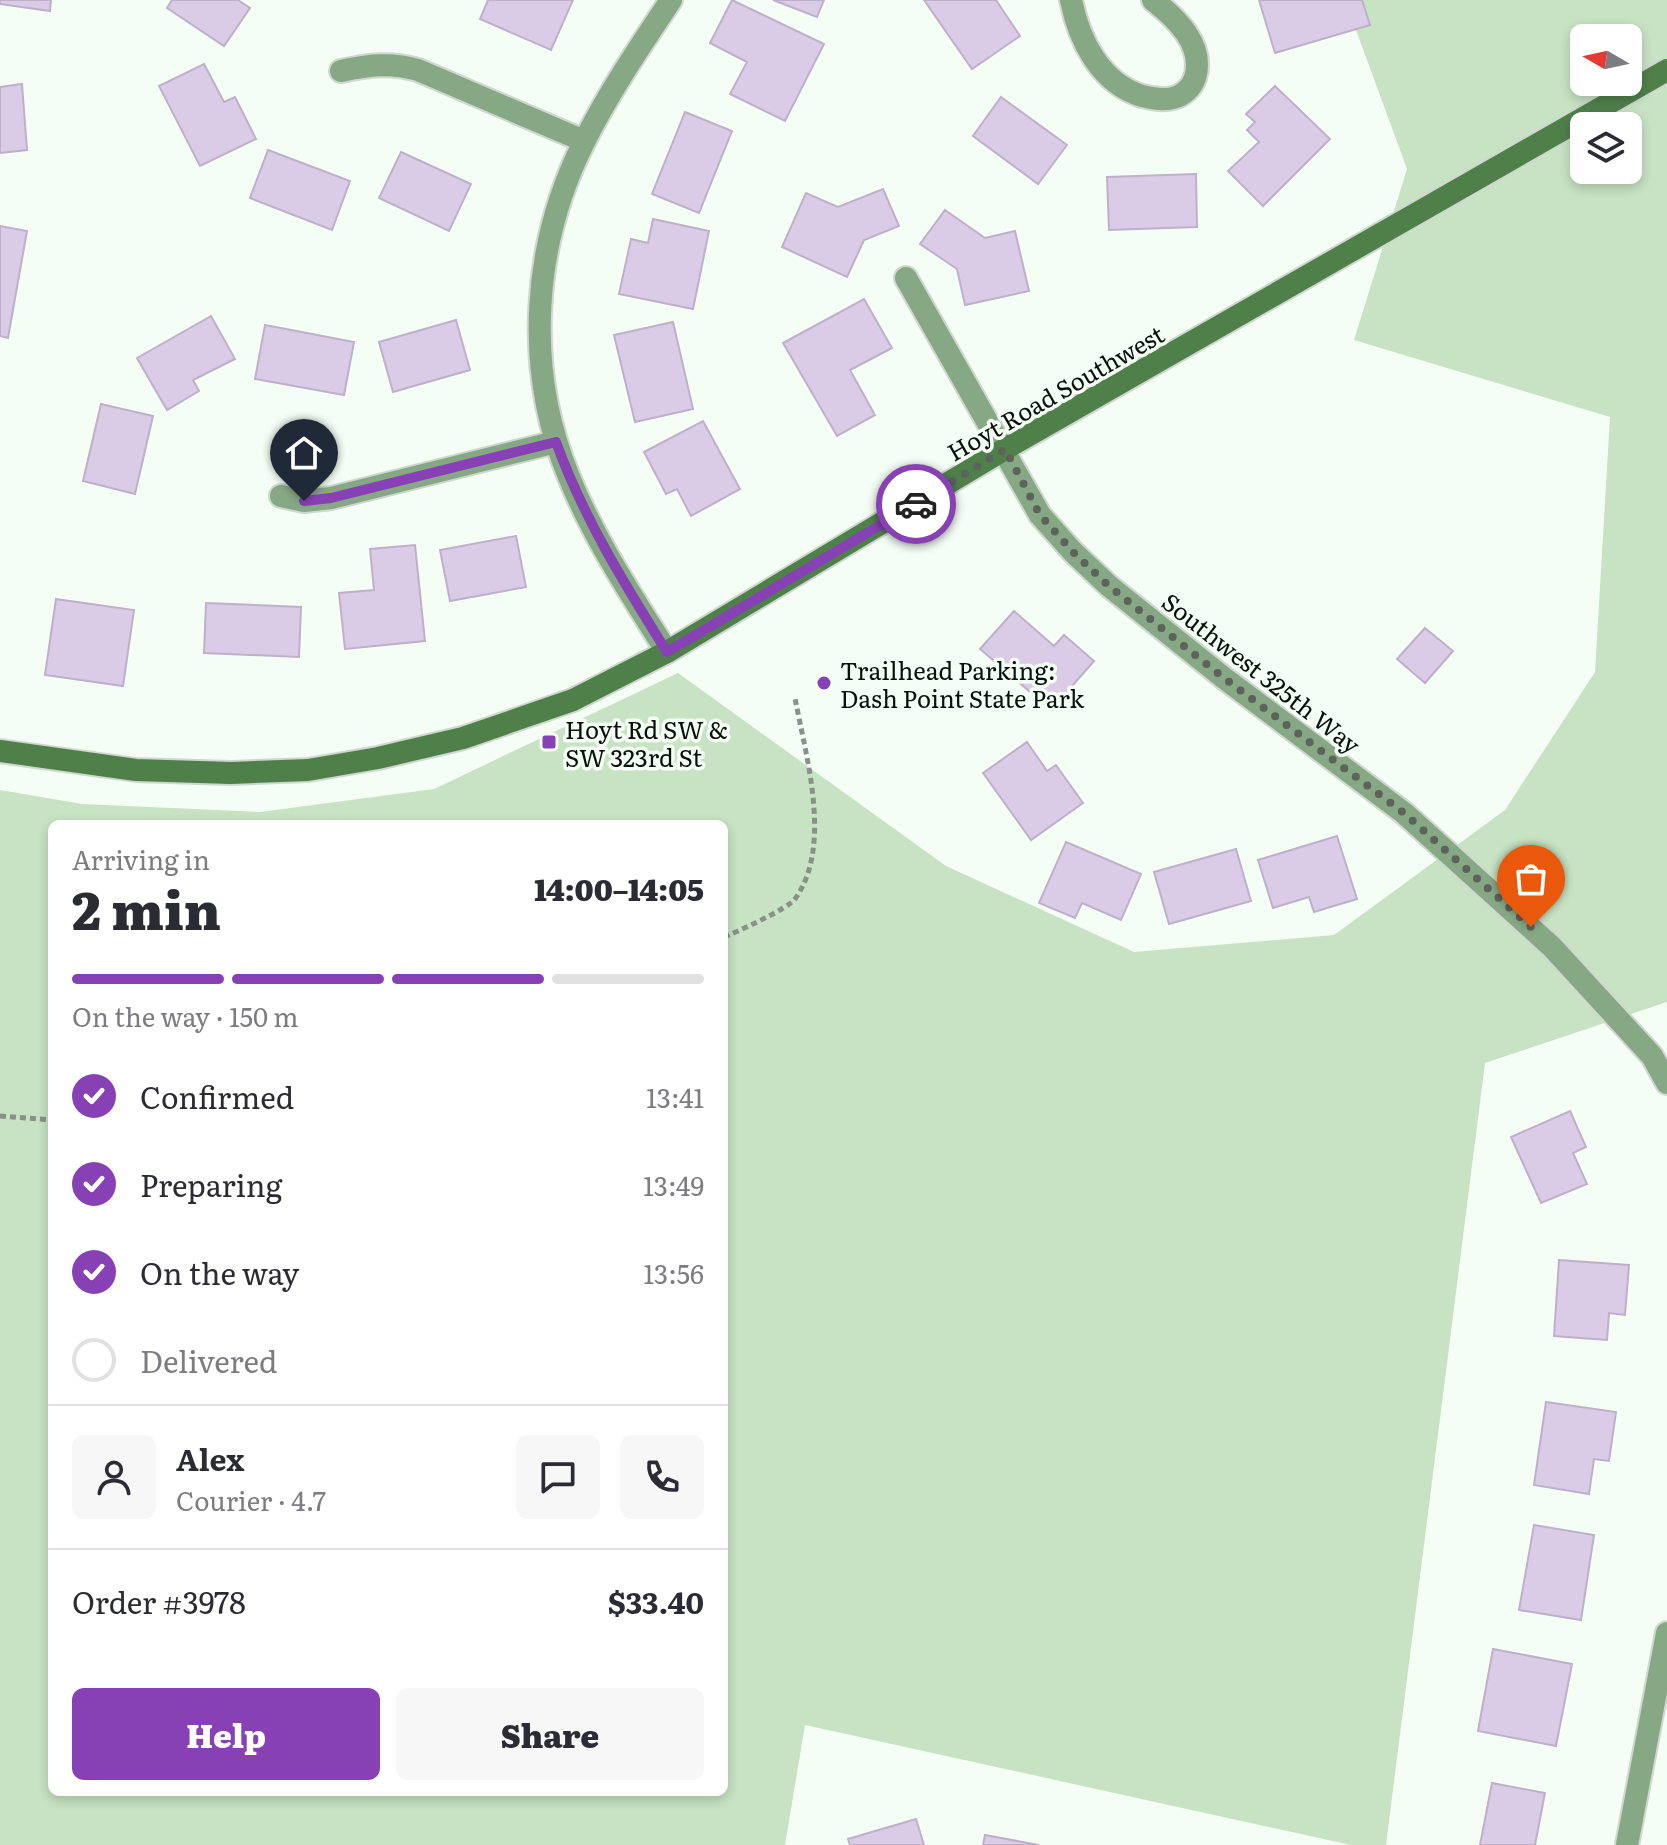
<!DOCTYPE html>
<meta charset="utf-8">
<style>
body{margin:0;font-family:Literata,serif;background:#f7f7f7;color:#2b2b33;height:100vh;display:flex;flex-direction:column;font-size:30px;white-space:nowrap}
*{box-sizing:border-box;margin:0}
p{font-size:26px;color:#7c7c81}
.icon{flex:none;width:44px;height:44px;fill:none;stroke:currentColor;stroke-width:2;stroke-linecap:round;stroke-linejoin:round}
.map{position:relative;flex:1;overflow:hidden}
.side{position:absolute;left:48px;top:820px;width:680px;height:976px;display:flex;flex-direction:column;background:#fff;border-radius:12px;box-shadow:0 4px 12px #0003}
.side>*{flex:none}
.needle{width:52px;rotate:279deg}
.controls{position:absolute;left:1570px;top:24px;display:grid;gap:16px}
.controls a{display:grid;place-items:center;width:72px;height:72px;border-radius:12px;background:#fff;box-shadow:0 4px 12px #0003;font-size:40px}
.pin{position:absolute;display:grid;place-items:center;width:68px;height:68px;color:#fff;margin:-82px -34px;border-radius:50% 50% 50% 0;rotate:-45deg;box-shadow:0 0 8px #0007}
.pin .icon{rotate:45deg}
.courier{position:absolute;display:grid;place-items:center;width:80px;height:80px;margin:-40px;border:6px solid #8741b5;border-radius:50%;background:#fff;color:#222;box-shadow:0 2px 10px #0007}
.headline em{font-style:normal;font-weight:800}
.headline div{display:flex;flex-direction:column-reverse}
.headline{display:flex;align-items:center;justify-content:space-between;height:136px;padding:0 24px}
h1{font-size:52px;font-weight:800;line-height:60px}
.bar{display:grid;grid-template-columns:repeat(4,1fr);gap:12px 8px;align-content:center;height:96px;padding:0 24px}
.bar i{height:10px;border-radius:6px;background:#e1e1e2}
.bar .selected{background:#8741b5}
.bar p{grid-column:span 4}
.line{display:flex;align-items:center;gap:20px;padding:0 24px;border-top:2px solid #e1e1e2}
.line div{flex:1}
.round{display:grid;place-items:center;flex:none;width:84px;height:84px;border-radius:12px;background:#f7f7f7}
ol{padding:0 24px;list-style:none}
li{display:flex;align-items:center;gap:24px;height:88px}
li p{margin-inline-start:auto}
li .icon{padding:8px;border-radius:50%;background:#8741b5;color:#fff;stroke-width:4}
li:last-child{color:#7c7c81}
li i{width:44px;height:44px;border:4px solid #e1e1e2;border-radius:50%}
.button{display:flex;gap:16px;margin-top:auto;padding:16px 24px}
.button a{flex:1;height:92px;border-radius:12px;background:#8741b5;color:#fff;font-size:32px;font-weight:800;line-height:92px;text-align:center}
.button a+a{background:#f7f7f7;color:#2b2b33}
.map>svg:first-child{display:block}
.green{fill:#c7e3c3;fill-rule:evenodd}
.building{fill:#dacbe7;stroke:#beb0cb;stroke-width:2}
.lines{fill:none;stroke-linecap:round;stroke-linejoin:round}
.minor-casing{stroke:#cfd8ce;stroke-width:26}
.secondary-casing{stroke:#cfd8ce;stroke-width:26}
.path{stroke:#899188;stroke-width:5;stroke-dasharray:6 4;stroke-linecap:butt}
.minor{stroke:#87a884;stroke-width:22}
.secondary{stroke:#4f804a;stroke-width:22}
.done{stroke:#5c635b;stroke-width:8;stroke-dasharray:0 14.4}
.route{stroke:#8741b5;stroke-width:10}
.poi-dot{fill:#8741b5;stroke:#f5fef4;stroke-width:3}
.labels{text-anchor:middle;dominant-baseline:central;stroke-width:7;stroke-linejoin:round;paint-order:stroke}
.street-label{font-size:24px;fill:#091008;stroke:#f5fef4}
.poi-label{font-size:24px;fill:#091008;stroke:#f5fef4;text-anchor:start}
</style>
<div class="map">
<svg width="1667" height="1845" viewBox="0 0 1667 1845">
<rect width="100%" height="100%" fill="#f5fef4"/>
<path class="green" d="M1345 0H1667V1002L1485 1063 1386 1845H1351L805 1725 785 1845H0V790L82 804 260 812 434 789 678 673 946 866 1134 952 1334 935 1505 810 1595 672 1610 417 1354 340 1407 169ZM1584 38H1628V82H1584ZM1584 126H1628V170H1584ZM52 824H724V1792H52Z"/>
<path class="building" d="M0 0H51L50 11 0 4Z
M172 0H238L250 8 224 46 167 8Z
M488 0H573L551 50 480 19Z
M732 0 824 44 785 121 730 94 747 62 710 43Z
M773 0H824L817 17Z
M924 0H996L1020 36 972 69Z
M1259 0H1362L1370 25 1275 53Z
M204 64 224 102 235 97 256 139 200 166 159 86Z
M22 84 27 150 0 153V87Z
M1275 86 1330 139 1263 206 1228 171 1259 142 1247 130 1255 122 1246 114Z
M1001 97 1067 145 1038 184 973 136Z
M685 112 732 131 699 213 652 194Z
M268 150 350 181 332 230 250 198Z
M401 152 471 184 449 231 379 198Z
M1196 174 1197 227 1109 230 1107 177Z
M883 189 899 226 864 240 847 277 782 247 806 193 838 207Z
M945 210 985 238 1015 231 1029 291 965 305 957 269 920 244Z
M653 219 709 231 693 309 619 294 631 239 648 243Z
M0 226 27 231 8 338 0 336Z
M864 299 892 348 850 370 875 415 837 436 783 343Z
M211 316 235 359 193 380 199 391 167 410 137 358Z
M456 320 470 370 393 392 379 342Z
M673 322 693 409 635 422 614 335Z
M265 325 354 342 344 395 255 379Z
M101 404 153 416 135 494 83 481Z
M703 421 740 489 691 516 677 489 666 494 644 452Z
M516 536 526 587 450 601 440 550Z
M415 545 425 641 345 649 339 593 374 590 370 549Z
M56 599 134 610 123 686 45 675Z
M206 603 301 607 299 657 204 653Z
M1014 611 1054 646 1064 635 1094 661 1051 710 980 649Z
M1425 628 1453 651 1425 683 1397 659Z
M1027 742 1047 771 1056 765 1083 803 1031 840 983 773Z
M1337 836 1357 899 1314 912 1309 897 1273 908 1258 860Z
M1066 842 1141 874 1121 920 1082 903 1075 918 1039 903Z
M1236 849 1251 901 1169 924 1154 872Z
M1570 1111 1586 1147 1573 1153 1587 1184 1541 1203 1511 1137Z
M1559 1260 1629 1265 1625 1315 1609 1313 1607 1340 1554 1336Z
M1546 1402 1616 1412 1609 1461 1594 1459 1589 1494 1534 1485Z
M1534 1525 1594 1535 1581 1620 1519 1610Z
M1493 1649 1572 1664 1556 1746 1478 1731Z
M1492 1783 1545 1793 1535 1845H1480Z
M916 1819 924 1845H850L848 1839Z
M985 1835 1039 1845H983Z"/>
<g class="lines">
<g class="minor-casing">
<path id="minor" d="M1071 0C1079 40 1100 83 1142 96 1152 98 1163 101 1173 98 1183 96 1192 87 1195 78 1205 45 1176 18 1153 0
M341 71C369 65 390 62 418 70L584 141
M906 278 1040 515 1073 552 1109 586 1224 678 1404 813 1552 947 1652 1056 1667 1083
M281 496 304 501 331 498 556 442
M667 652C632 596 594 539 569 477 524 369 532 244 585 140 609 92 641 45 671 0
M1627 1845 1667 1633"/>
</g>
<g class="secondary-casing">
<path id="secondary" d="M0 751 136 770 231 773 308 770 378 758 463 738 573 700 667 652 1005 449 1667 70"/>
</g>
<path class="path" d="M724 937C737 932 789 908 795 899 833 846 806 757 795 698
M0 1116 52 1120"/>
<use href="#minor" class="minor"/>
<use href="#secondary" class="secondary"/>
</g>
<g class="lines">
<path class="done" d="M916 504 1005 449 1040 515 1073 552 1109 586 1224 678 1404 813 1531 927"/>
<path class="route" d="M304 501 331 498 556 442C583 517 625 585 667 652L916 504"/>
</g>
<g class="poi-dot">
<circle cx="824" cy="683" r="8"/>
<rect x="541" y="734" width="16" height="16" rx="4"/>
</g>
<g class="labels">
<g class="street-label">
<text transform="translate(1055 392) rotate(-30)">Hoyt Road Southwest</text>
<text transform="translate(1262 672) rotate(38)">Southwest 325th Way</text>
</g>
<g class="poi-label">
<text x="840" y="669">Trailhead Parking:<tspan x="840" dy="28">Dash Point State Park</tspan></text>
<text x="565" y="728">Hoyt Rd SW &amp;<tspan x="565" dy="28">SW 323rd St</tspan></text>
</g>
</g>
</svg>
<div class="controls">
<a><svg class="needle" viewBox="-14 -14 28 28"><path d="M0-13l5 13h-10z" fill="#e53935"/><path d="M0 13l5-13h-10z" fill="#7c7c81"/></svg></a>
<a><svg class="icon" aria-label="layers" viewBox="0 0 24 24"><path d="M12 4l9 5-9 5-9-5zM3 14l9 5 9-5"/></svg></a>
</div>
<div class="pin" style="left:1531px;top:927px;background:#ea580c"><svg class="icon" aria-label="bag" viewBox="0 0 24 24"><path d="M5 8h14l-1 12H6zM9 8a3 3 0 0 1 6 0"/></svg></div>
<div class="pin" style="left:304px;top:501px;background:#1f2937"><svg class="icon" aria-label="home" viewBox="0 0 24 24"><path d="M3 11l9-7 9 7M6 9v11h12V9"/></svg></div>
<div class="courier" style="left:916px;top:504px"><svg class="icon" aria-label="car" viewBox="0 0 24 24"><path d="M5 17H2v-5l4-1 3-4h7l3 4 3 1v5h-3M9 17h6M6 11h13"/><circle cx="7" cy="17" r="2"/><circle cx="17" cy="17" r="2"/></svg></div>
<section class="side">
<div class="headline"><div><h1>2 min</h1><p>Arriving in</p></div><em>14:00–14:05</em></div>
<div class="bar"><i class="selected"></i><i class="selected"></i><i class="selected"></i><i></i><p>On the way · 150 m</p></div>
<ol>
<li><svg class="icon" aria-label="check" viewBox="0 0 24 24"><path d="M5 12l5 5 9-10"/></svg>Confirmed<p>13:41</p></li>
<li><svg class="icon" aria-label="check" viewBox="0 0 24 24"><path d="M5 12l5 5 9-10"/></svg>Preparing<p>13:49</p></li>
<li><svg class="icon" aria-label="check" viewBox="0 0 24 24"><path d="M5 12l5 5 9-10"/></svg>On the way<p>13:56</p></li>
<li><i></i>Delivered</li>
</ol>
<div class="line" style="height:144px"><a class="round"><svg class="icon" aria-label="person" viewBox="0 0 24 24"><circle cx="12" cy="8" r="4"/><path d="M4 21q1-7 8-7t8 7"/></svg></a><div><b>Alex</b><p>Courier · 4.7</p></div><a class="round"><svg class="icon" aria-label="chat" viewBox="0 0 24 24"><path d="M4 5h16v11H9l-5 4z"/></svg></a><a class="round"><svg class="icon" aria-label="phone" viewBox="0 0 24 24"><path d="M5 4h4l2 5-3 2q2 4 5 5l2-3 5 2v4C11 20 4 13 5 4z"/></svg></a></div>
<div class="line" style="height:104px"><div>Order #3978</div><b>$33.40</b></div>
<div class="button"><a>Help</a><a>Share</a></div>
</section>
</div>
